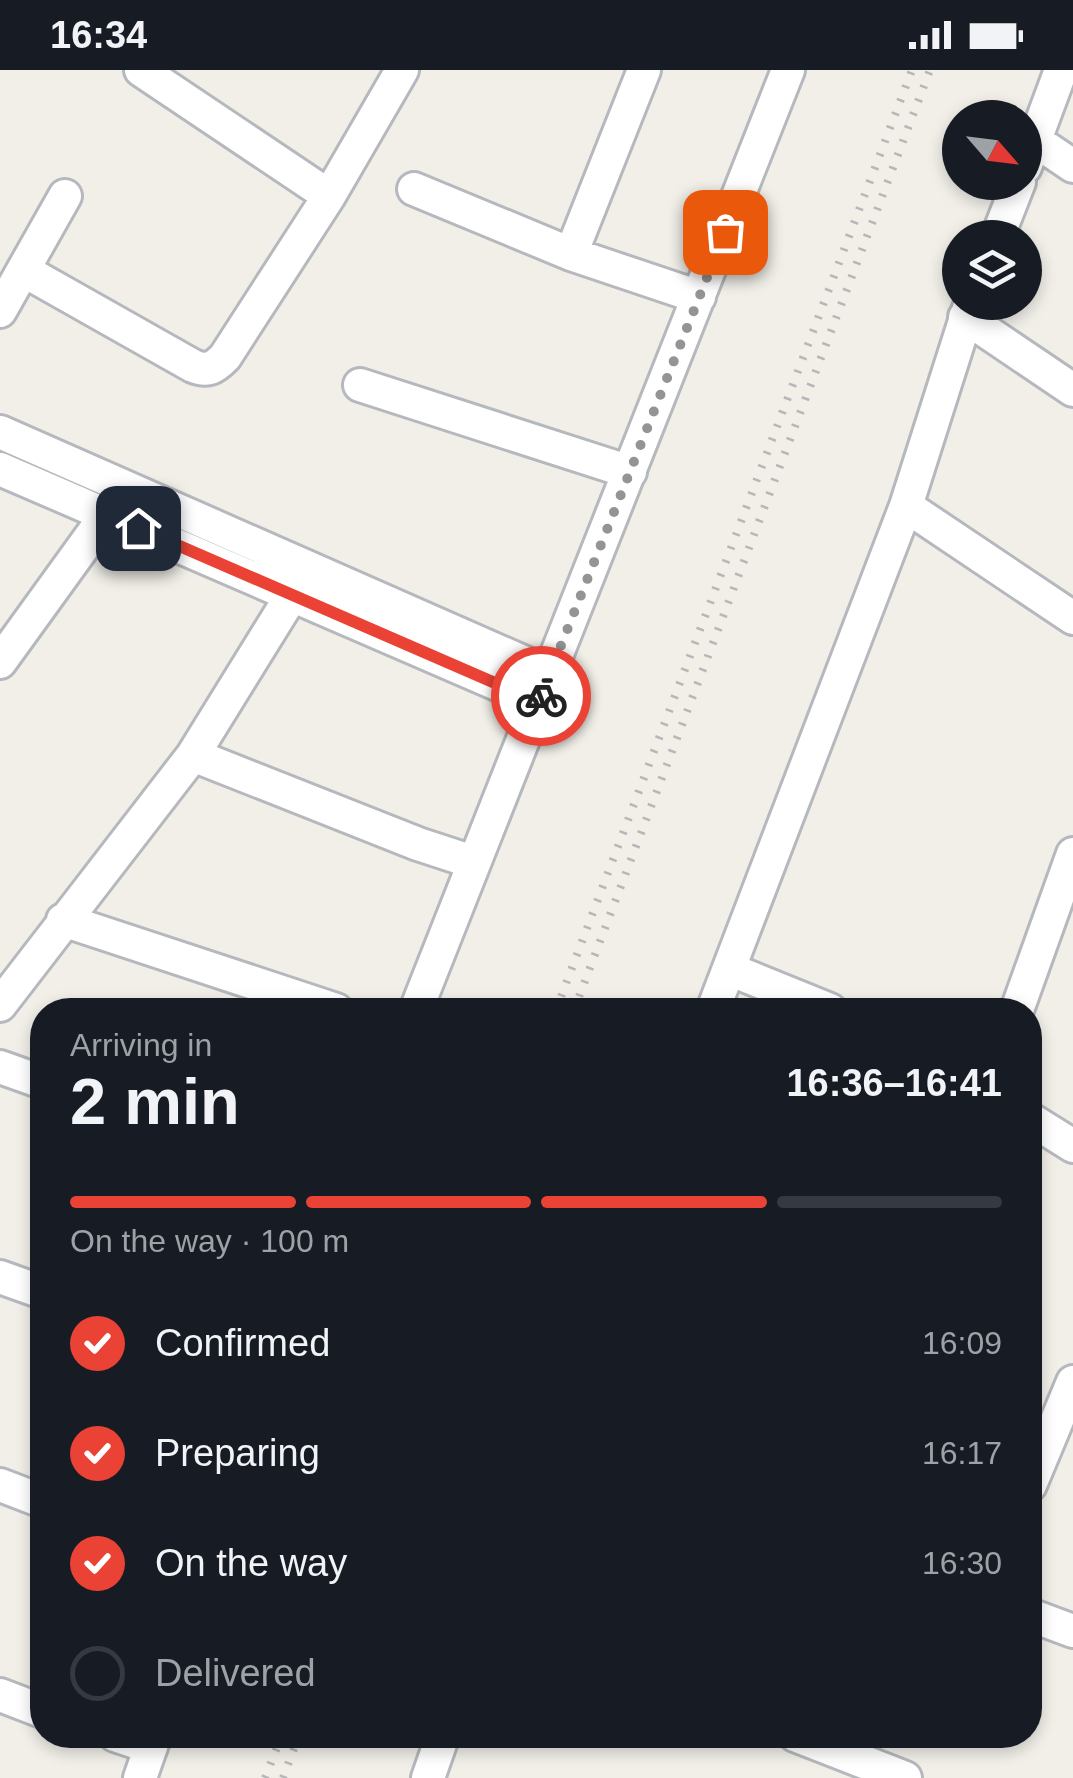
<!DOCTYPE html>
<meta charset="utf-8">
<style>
body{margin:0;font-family:Arial,sans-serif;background:#20242c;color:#f1f3f6;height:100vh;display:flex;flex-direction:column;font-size:38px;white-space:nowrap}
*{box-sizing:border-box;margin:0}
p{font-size:32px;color:#9ea1a6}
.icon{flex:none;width:55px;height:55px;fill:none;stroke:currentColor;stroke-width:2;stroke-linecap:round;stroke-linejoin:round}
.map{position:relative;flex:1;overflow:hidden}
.details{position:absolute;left:30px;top:928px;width:1012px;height:750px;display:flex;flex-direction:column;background:#171b24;border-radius:40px;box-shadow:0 5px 15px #0003}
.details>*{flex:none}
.needle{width:65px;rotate:118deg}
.tools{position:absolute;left:942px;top:30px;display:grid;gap:20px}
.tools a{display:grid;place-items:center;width:100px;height:100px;border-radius:50%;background:#171b24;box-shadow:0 5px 15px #0003;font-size:50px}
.pin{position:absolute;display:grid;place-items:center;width:85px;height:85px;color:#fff;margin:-42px;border-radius:20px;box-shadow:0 5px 15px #0006}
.courier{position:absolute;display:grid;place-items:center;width:100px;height:100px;margin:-50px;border:8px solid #ea4335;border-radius:50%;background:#fff;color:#222;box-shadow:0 2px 12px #0007}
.overview em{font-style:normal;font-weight:700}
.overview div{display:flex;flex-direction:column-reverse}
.overview{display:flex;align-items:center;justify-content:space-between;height:170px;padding:0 40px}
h1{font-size:65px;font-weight:700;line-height:75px}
.bar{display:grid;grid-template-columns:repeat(4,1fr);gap:15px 10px;align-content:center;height:120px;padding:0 40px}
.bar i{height:12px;border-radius:8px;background:#363941}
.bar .selected{background:#ea4335}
.bar p{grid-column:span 4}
ol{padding:0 40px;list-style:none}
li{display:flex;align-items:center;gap:30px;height:110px}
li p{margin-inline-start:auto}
li .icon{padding:10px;border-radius:50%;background:#ea4335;color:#fff;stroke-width:4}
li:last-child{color:#9ea1a6}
li i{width:55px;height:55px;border:5px solid #363941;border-radius:50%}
.status{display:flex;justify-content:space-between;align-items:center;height:70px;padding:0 50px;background:#171b24;direction:ltr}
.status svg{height:28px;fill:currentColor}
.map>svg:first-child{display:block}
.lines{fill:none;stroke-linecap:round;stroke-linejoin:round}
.minor-casing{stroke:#b5b8bc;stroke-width:38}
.minor{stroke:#fff;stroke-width:32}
.rail{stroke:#b6b7b8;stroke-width:8;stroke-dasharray:2.5 12;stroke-linecap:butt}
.done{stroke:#929495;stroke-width:10;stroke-dasharray:0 18}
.route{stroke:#ea4335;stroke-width:12}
</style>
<div class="status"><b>16:34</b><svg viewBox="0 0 49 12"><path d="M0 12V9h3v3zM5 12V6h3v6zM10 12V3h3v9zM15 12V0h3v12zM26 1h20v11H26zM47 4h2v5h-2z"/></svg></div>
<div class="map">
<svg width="1073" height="1708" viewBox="0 0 1073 1708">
<rect width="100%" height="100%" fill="#f1efe8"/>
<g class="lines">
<g class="minor-casing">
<path id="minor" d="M141 0 329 126
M1036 71 1073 96
M1025 97 1061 0
M414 119 571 184 699 227
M997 168 1019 112
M571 184 644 0
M23 200 193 296C208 302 214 298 225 287L329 126 402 0
M0 241 65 126
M965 247 1073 320
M360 315 630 402
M0 362 550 604
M0 399 539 632
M906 436 1073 548
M0 592 107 444
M193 685 418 774 473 792
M63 850 336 940
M729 899 830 940
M0 935 193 685 292 525
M416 940 788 0
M713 940 906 436 971 232
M1017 940 1073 784
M0 997 42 1012
M1030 1049 1073 1076
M0 1207 42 1222
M0 1415 42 1431
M1030 1415 1073 1312
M1030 1545 1073 1561
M0 1625 42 1641
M115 1665 151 1677
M795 1665 905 1708
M140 1708 155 1665
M428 1708 443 1665"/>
</g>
<use href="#minor" class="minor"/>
<path class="rail" d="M556 940 912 0
M574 940 930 0
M265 1708 282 1665
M283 1708 299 1665"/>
</g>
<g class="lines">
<path class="done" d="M541 626 725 162"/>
<path class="route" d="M138 458 539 632 541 626"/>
</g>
</svg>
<div class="tools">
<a><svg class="needle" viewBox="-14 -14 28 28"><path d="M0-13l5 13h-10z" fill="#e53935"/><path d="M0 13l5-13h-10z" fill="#9ea1a6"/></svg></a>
<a><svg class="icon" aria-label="layers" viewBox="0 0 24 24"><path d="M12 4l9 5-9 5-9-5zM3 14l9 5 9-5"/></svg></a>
</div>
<div class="pin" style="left:725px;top:162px;background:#ea580c"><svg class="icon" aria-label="bag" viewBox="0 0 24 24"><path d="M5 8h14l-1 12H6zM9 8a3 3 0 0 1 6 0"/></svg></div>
<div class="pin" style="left:138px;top:458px;background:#1f2937"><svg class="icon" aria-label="home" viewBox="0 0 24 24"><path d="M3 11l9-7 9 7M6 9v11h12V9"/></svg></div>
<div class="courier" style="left:541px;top:626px"><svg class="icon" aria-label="bike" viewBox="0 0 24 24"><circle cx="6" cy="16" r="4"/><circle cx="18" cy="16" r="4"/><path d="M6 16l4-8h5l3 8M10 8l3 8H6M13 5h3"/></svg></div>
<section class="details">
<div class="overview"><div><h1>2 min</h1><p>Arriving in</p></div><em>16:36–16:41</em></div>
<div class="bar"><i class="selected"></i><i class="selected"></i><i class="selected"></i><i></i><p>On the way · 100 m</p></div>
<ol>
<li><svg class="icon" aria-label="check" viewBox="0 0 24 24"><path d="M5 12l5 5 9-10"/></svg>Confirmed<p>16:09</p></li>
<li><svg class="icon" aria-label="check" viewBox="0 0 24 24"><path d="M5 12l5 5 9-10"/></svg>Preparing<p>16:17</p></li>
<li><svg class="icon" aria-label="check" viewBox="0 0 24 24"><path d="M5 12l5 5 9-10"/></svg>On the way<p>16:30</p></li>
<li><i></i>Delivered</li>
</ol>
</section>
</div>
